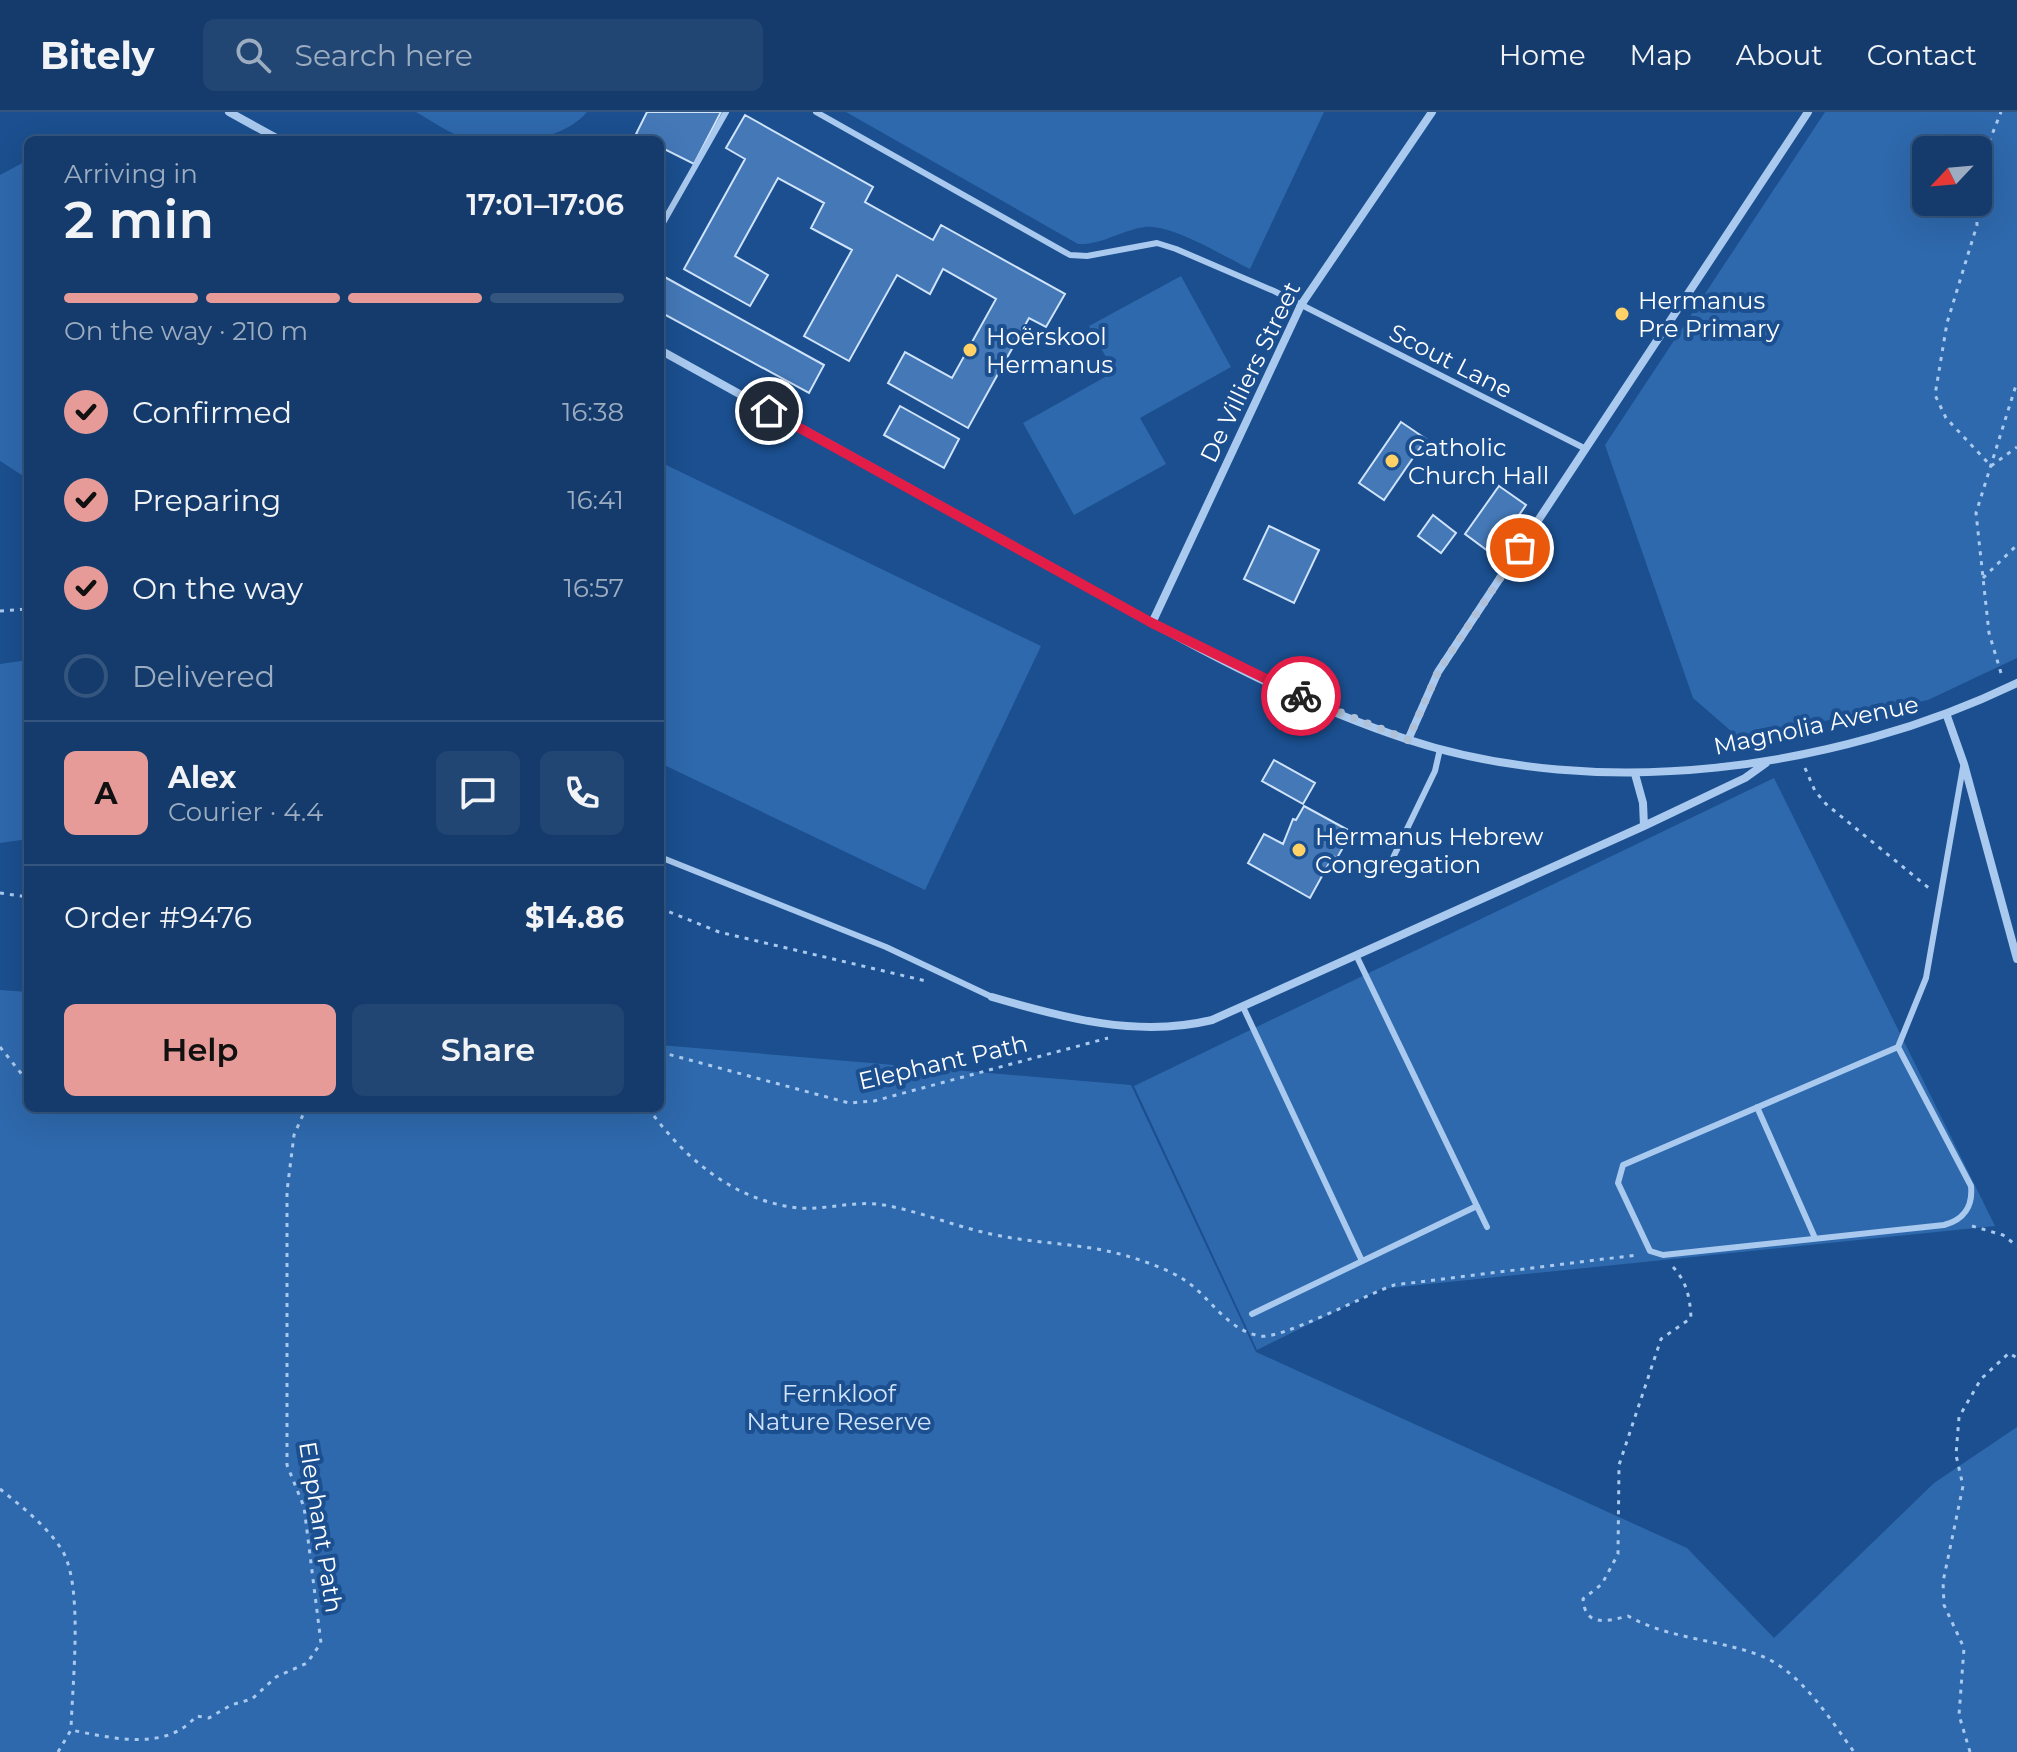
<!DOCTYPE html>
<meta charset="utf-8">
<style>
body{margin:0;font-family:Montserrat,sans-serif;background:#214673;color:#f1f3f6;height:100vh;display:flex;flex-direction:column;font-size:30px;white-space:nowrap}
*{box-sizing:border-box;margin:0}
p{font-size:26px;color:#9dadc1}
.icon{flex:none;width:44px;height:44px;fill:none;stroke:currentColor;stroke-width:2;stroke-linecap:round;stroke-linejoin:round}
.map{position:relative;flex:1;overflow:hidden}
.details{position:absolute;left:24px;top:24px;width:640px;height:976px;display:flex;flex-direction:column;background:#143b6b;border-radius:12px;box-shadow:0 8px 32px #0002,0 0 0 2px #33557e}
.details>*{flex:none}
.needle{width:52px;rotate:244deg}
.fabs{position:absolute;left:1912px;top:24px;display:grid;gap:16px}
.fabs a{display:grid;place-items:center;width:80px;height:80px;border-radius:12px;background:#143b6b;box-shadow:0 8px 32px #0002,0 0 0 2px #33557e;font-size:40px}
.pin{position:absolute;display:grid;place-items:center;width:68px;height:68px;color:#fff;margin:-34px;border:4px solid #fff;border-radius:50%;box-shadow:0 2px 8px #0007}
.courier{position:absolute;display:grid;place-items:center;width:80px;height:80px;margin:-40px;border:6px solid #e11d48;border-radius:50%;background:#fff;color:#222;box-shadow:0 2px 10px #0007}
.overview em{font-style:normal;font-weight:600}
.overview div{display:flex;flex-direction:column-reverse}
.overview{display:flex;align-items:center;justify-content:space-between;height:136px;padding:0 40px}
h1{font-size:52px;font-weight:600;line-height:60px}
.bar{display:grid;grid-template-columns:repeat(4,1fr);gap:12px 8px;align-content:center;height:96px;padding:0 40px}
.bar i{height:10px;border-radius:6px;background:#33557e}
.bar .current{background:#e69b98}
.bar p{grid-column:span 4}
.line{display:flex;align-items:center;gap:20px;padding:0 40px;border-top:2px solid #33557e}
.line div{flex:1}
.round{display:grid;place-items:center;flex:none;width:84px;height:84px;border-radius:12px;background:#214673}
ol{padding:0 40px;list-style:none}
li{display:flex;align-items:center;gap:24px;height:88px}
li p{margin-inline-start:auto}
li .icon{padding:8px;border-radius:50%;background:#e69b98;color:#111;stroke-width:4}
li:last-child{color:#9dadc1}
li i{width:44px;height:44px;border:4px solid #33557e;border-radius:50%}
.cta{display:flex;gap:16px;margin-top:auto;padding:16px 40px}
.cta a{flex:1;height:92px;border-radius:12px;background:#e69b98;color:#111;font-size:32px;font-weight:600;line-height:92px;text-align:center}
.cta a+a{background:#214673;color:#f1f3f6}
header{display:flex;align-items:center;gap:48px;box-sizing:border-box;height:112px;padding:0 40px;background:#143b6b;border-bottom:2px solid #33557e}
header strong{font-size:38px}
nav{display:flex;gap:44px;margin-inline-start:auto;font-size:28px}
.search{width:560px;height:72px;background:#214673;display:flex;align-items:center;gap:20px;box-sizing:border-box;padding:0 28px;border-radius:12px;color:#9dadc1;font-size:30px}
.map>svg:first-child{display:block}
.green{fill:#2e69ad;fill-rule:evenodd}
.building{fill:#4478b7;stroke:#cfe3fa;stroke-width:2}
.lines{fill:none;stroke-linecap:round;stroke-linejoin:round}
.path{stroke:#a9c9ee;stroke-width:3;stroke-dasharray:4 6;stroke-linecap:butt}
.service{stroke:#a9c9ee;stroke-width:6}
.minor{stroke:#a9c9ee;stroke-width:8}
.done{stroke:#afc1d8;stroke-width:8;stroke-dasharray:0 14.4}
.route{stroke:#e11d48;stroke-width:10}
.poi-dot{fill:#ffd166;stroke:#1b4f8f;stroke-width:3}
.labels{text-anchor:middle;dominant-baseline:central;stroke-width:8;stroke-linejoin:round;paint-order:stroke}
.poi-label{font-size:24px;fill:#fff;stroke:#1b4f8f;text-anchor:start}
.street-label{font-size:24px;fill:#fff;stroke:#1b4f8f}
.park-label{font-size:24px;fill:#cfe3fa;stroke:#1b4f8f}
</style>
<header>
<strong>Bitely</strong>
<div class="search"><svg class="icon" aria-label="search" viewBox="0 0 24 24"><circle cx="10" cy="10" r="6"/><path d="M15 15l6 6"/></svg>Search here</div>
<nav><a>Home</a><a>Map</a><a>About</a><a>Contact</a></nav>
</header>
<div class="map">
<svg width="2017" height="1640" viewBox="0 0 2017 1640">
<rect width="100%" height="100%" fill="#1b4f8f"/>
<path class="green" d="M416 0H587C563 29 501 37 465 26 448 21 432 9 416 0Z
M846 0H1324L1250 157C1225 145 1172 112 1145 115 1121 118 1103 133 1078 132Z
M1825 0H2017V546L1928 588 1739 626 1693 586 1605 333ZM1926 38H1978V90H1926Z
M28 48V367L0 349V63Z
M1181 164 1231 255 1140 306 1166 352 1074 403 1023 311 1114 260 1089 214Z
M660 350 1041 534 925 778 660 651Z
M28 548V727L0 731V552Z
M1774 666 1995 1114 1381 1177 1257 1238 1134 974Z
M0 878 28 880V996H660V933L1131 973 1256 1240 1687 1436 1774 1526 1934 1371 2017 1315V1640H0Z"/>
<path class="building" d="M647 0H721L694 52 660 35V28H647L636 22Z
M745 3 873 75 865 90 933 128 941 113 1065 182 1046 215 1029 206 968 316 888 271 905 240 952 266 996 187 943 157 930 182 897 163 849 249 804 224 852 138 811 116 824 91 778 66 735 144 768 163 750 194 684 157 745 47 726 36Z
M661 163 824 253 809 281 660 200Z
M900 294 959 327 944 356 884 323Z
M1401 310 1426 327 1384 388 1359 371Z
M1499 374 1526 393 1492 442 1465 422Z
M1433 403 1456 421 1441 441 1418 424Z
M1269 414 1319 438 1294 491 1244 467Z
M1274 648 1315 671 1303 692 1262 669Z
M1304 694 1348 718 1341 730 1345 732 1337 746 1333 744 1310 786 1248 751 1264 722 1283 732 1293 707 1296 708Z"/>
<g class="lines">
<path class="path" d="M1978 58 2001 0
M1976 90 1977 113 1947 211 1935 283 1946 306 1991 354
M1991 354 2017 335
M1983 466 2017 433
M0 499 28 497
M2001 561 1989 521 1976 401 2017 270
M1805 656 1815 679 1826 692 1930 777
M0 781 28 785
M660 796 719 820 926 869
M0 935 28 970
M660 940 849 991 874 989 1108 926
M648 996C685 1047 734 1089 799 1096 828 1098 855 1088 884 1093 923 1100 961 1117 1001 1124 1042 1132 1087 1132 1127 1144 1144 1149 1167 1157 1183 1167 1210 1184 1226 1218 1260 1224 1281 1228 1367 1182 1394 1173L1637 1143
M1972 1114 2003 1123 2017 1134
M1673 1155C1687 1170 1690 1186 1691 1206L1661 1227 1619 1353 1618 1442 1602 1472 1583 1487C1585 1516 1608 1509 1628 1504 1669 1527 1716 1527 1759 1543 1800 1558 1830 1607 1854 1640
M0 1377C22 1395 46 1413 62 1438 84 1474 72 1573 71 1618
M58 1640 71 1618C111 1626 167 1640 196 1604L209 1606 231 1593 252 1587 276 1565 307 1551 321 1531 304 1395 287 1353V1079L294 1023 306 996
M1970 1640 1959 1603 1964 1536 1944 1493 1943 1470 1963 1374 1956 1343 1959 1305 1981 1267 2009 1241 2017 1246"/>
<path class="service" d="M816 0 1070 143 1087 144 1157 131 1176 137 1274 179 1586 337
M660 116 726 0
M660 745 886 835 992 885
M1389 754 1435 659 1440 637
M1357 845 1487 1115
M1244 897 1362 1149
M1898 935 1971 1074C1973 1094 1964 1108 1944 1113L1663 1143 1650 1139 1618 1071 1623 1053 1898 935 1926 866 1963 655
M1757 995 1815 1126
M1252 1202 1477 1094"/>
<path class="minor" d="M229 0 280 28
M660 238C789 310 919 381 1048 453 1163 517 1281 586 1406 627 1599 691 1837 658 2017 571
M1152 511 1301 193 1432 0
M1947 604 1964 652 2017 847
M1408 628 1438 560 1808 0
M1635 662 1643 691 1644 714
M992 885C1064 906 1138 926 1212 908L1644 714 1745 666 1766 651"/>
</g>
<g class="lines">
<path class="done" d="M1301 584 1408 628 1438 560 1520 436"/>
<path class="route" d="M769 299 1152 511 1301 584"/>
</g>
<g class="poi-dot">
<circle cx="1622" cy="202" r="8"/>
<circle cx="970" cy="238" r="8"/>
<circle cx="1392" cy="349" r="8"/>
<circle cx="1299" cy="738" r="8"/>
</g>
<g class="labels">
<g class="poi-label">
<text x="1638" y="188">Hermanus<tspan x="1638" dy="28">Pre Primary</tspan></text>
<text x="986" y="224">Hoërskool<tspan x="986" dy="28">Hermanus</tspan></text>
<text x="1408" y="335">Catholic<tspan x="1408" dy="28">Church Hall</tspan></text>
<text x="1315" y="724">Hermanus Hebrew<tspan x="1315" dy="28">Congregation</tspan></text>
</g>
<g class="street-label">
<text transform="translate(1451 249) rotate(27)">Scout Lane</text>
<text transform="translate(1250 260) rotate(-64)">De Villiers Street</text>
<text transform="translate(1816 613) rotate(-12)">Magnolia Avenue</text>
<text transform="translate(943 950) rotate(-13)">Elephant Path</text>
<text transform="translate(321 1415) rotate(81)">Elephant Path</text>
</g>
<g class="park-label">
<text x="839" y="1281">Fernkloof<tspan x="839" dy="28">Nature Reserve</tspan></text>
</g>
</g>
</svg>
<div class="fabs">
<a><svg class="needle" viewBox="-14 -14 28 28"><path d="M0-13l5 13h-10z" fill="#e53935"/><path d="M0 13l5-13h-10z" fill="#9dadc1"/></svg></a>
</div>
<div class="pin" style="left:1520px;top:436px;background:#ea580c"><svg class="icon" aria-label="bag" viewBox="0 0 24 24"><path d="M5 8h14l-1 12H6zM9 8a3 3 0 0 1 6 0"/></svg></div>
<div class="pin" style="left:769px;top:299px;background:#1f2937"><svg class="icon" aria-label="home" viewBox="0 0 24 24"><path d="M3 11l9-7 9 7M6 9v11h12V9"/></svg></div>
<div class="courier" style="left:1301px;top:584px"><svg class="icon" aria-label="bike" viewBox="0 0 24 24"><circle cx="6" cy="16" r="4"/><circle cx="18" cy="16" r="4"/><path d="M6 16l4-8h5l3 8M10 8l3 8H6M13 5h3"/></svg></div>
<section class="details">
<div class="overview"><div><h1>2 min</h1><p>Arriving in</p></div><em>17:01–17:06</em></div>
<div class="bar"><i class="current"></i><i class="current"></i><i class="current"></i><i></i><p>On the way · 210 m</p></div>
<ol>
<li><svg class="icon" aria-label="check" viewBox="0 0 24 24"><path d="M5 12l5 5 9-10"/></svg>Confirmed<p>16:38</p></li>
<li><svg class="icon" aria-label="check" viewBox="0 0 24 24"><path d="M5 12l5 5 9-10"/></svg>Preparing<p>16:41</p></li>
<li><svg class="icon" aria-label="check" viewBox="0 0 24 24"><path d="M5 12l5 5 9-10"/></svg>On the way<p>16:57</p></li>
<li><i></i>Delivered</li>
</ol>
<div class="line" style="height:144px"><b class="round" style="background:#e69b98;color:#111">A</b><div><b>Alex</b><p>Courier · 4.4</p></div><a class="round"><svg class="icon" aria-label="chat" viewBox="0 0 24 24"><path d="M4 5h16v11H9l-5 4z"/></svg></a><a class="round"><svg class="icon" aria-label="phone" viewBox="0 0 24 24"><path d="M5 4h4l2 5-3 2q2 4 5 5l2-3 5 2v4C11 20 4 13 5 4z"/></svg></a></div>
<div class="line" style="height:104px"><div>Order #9476</div><b>$14.86</b></div>
<div class="cta"><a>Help</a><a>Share</a></div>
</section>
</div>
